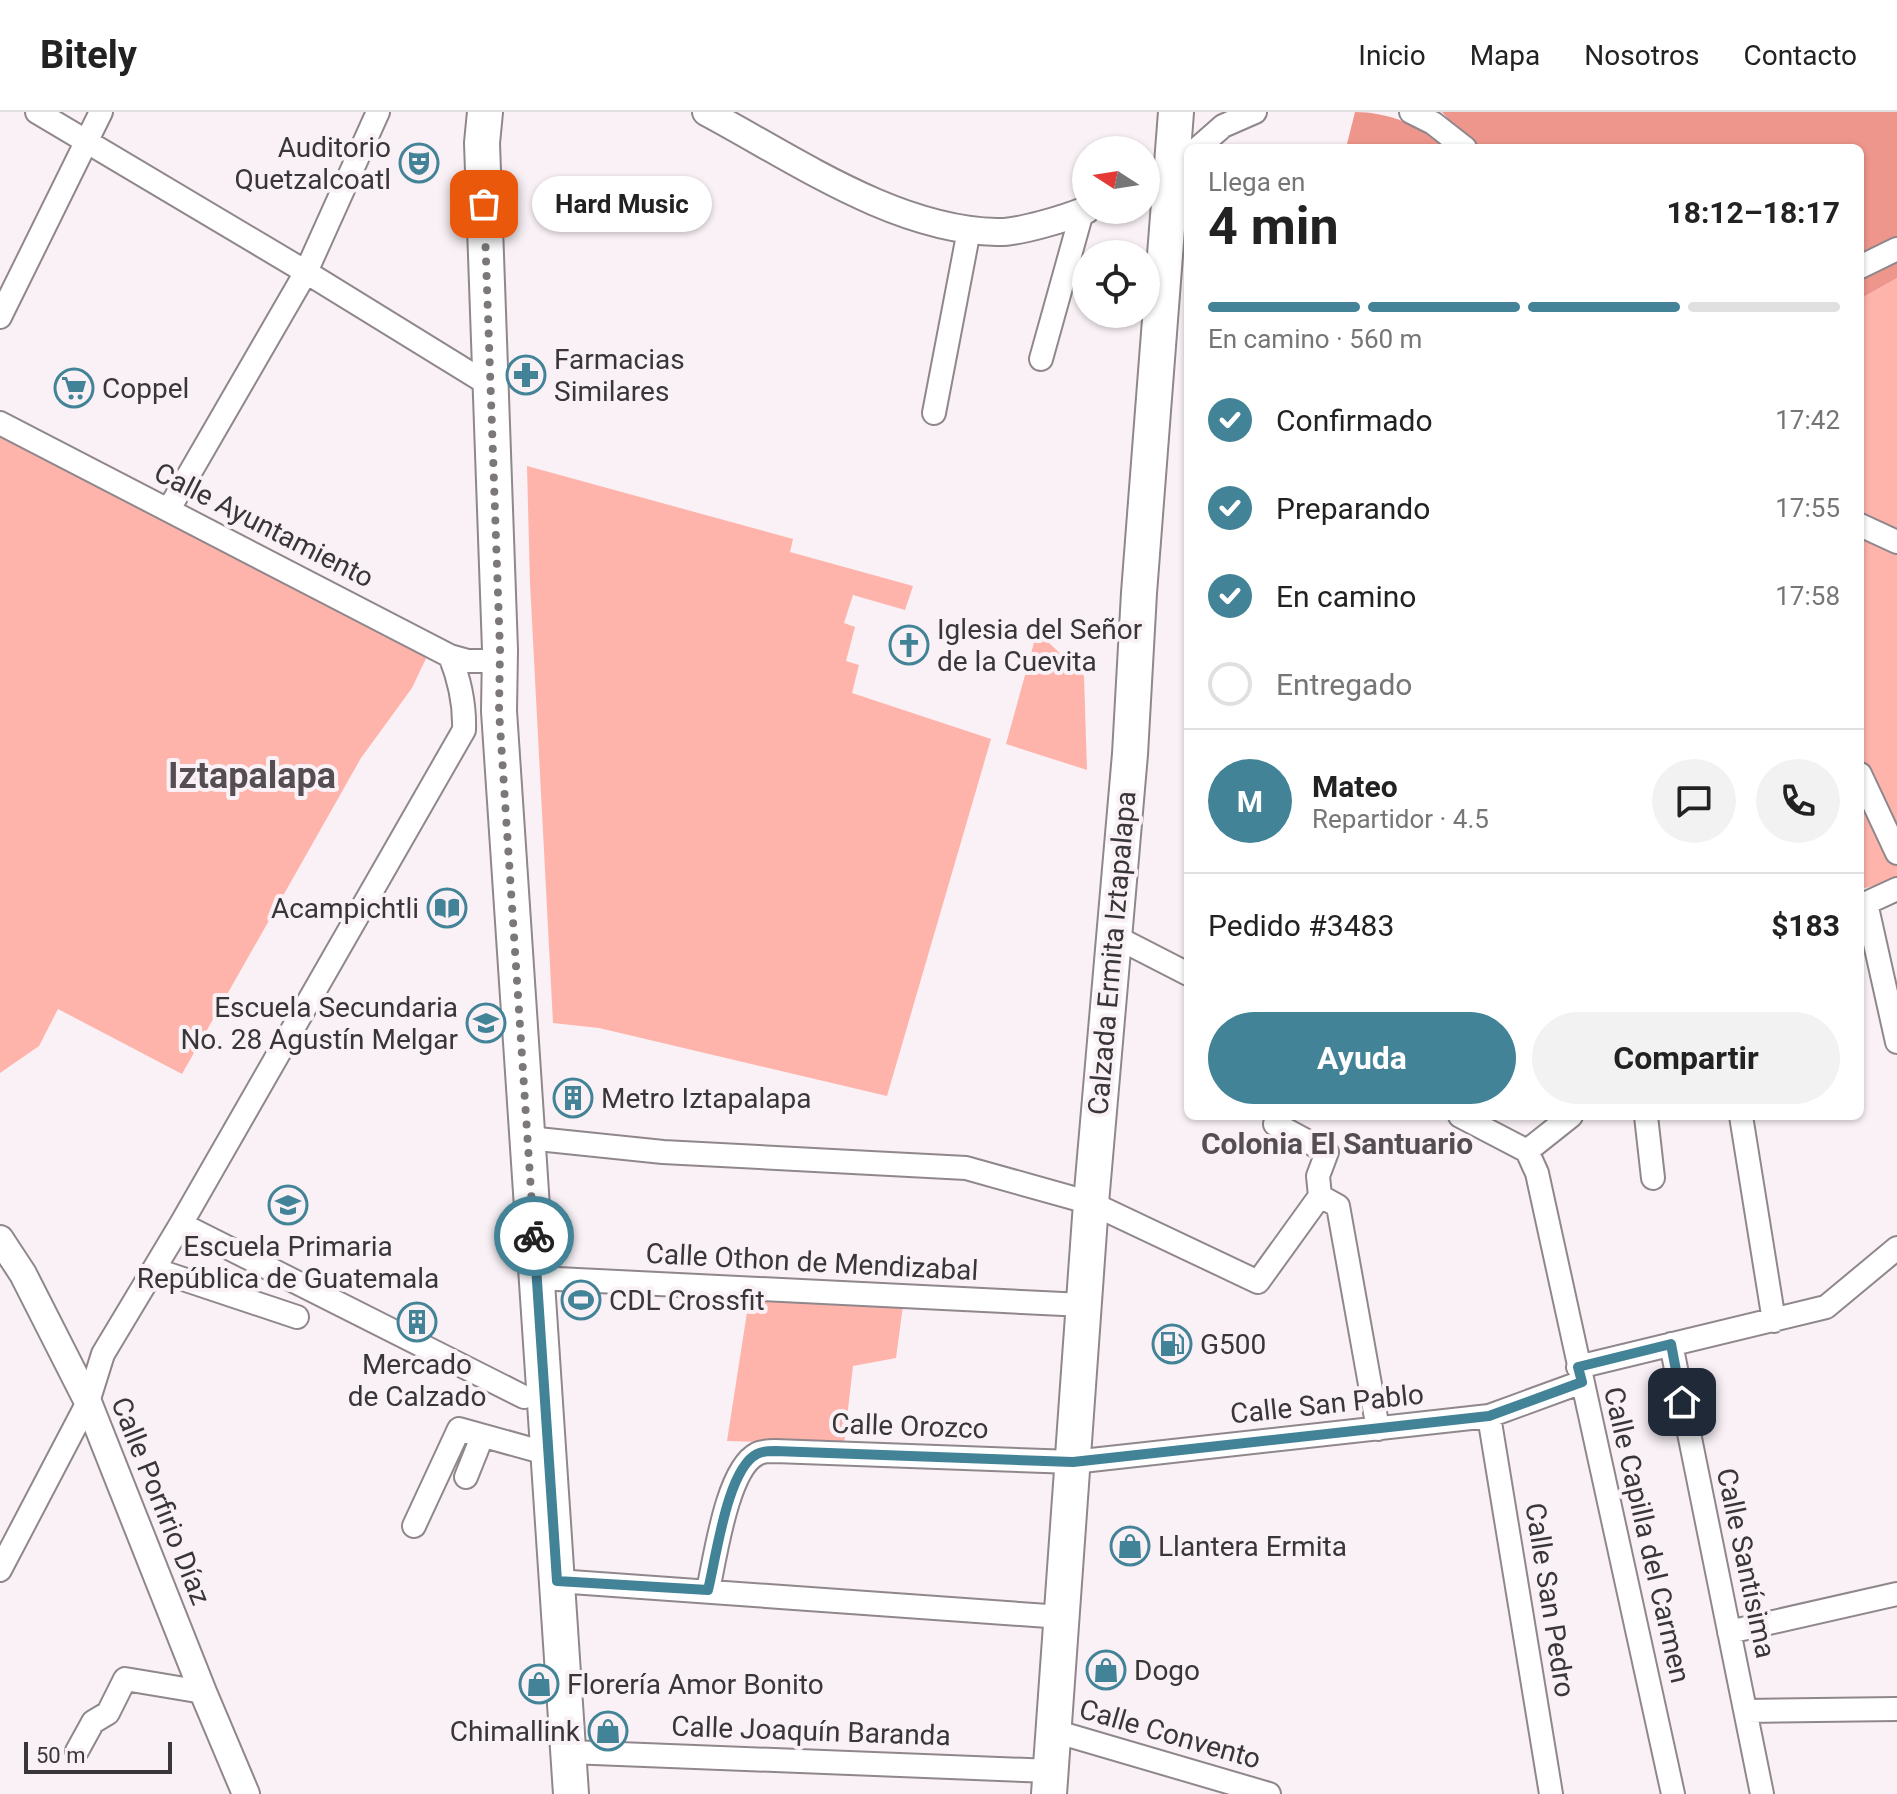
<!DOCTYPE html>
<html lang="es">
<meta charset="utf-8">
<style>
body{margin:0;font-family:Roboto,sans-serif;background:#f2f2f2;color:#222;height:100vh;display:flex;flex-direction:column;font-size:30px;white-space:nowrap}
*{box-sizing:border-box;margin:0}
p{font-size:26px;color:#767676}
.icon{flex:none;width:44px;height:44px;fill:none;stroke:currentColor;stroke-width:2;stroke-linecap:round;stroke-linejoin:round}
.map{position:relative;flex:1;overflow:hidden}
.drawer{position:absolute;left:1184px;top:32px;width:680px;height:976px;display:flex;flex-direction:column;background:#fff;border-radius:12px;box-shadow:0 2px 6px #0004}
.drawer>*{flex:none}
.needle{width:52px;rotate:282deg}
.fabs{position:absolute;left:1072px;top:24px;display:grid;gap:16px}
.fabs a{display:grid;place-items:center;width:88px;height:88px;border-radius:50%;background:#fff;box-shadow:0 2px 6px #0004;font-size:40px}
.scale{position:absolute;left:24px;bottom:20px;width:148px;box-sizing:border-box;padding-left:8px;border:4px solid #393638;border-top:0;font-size:22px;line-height:28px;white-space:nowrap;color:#393638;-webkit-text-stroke:6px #f9f1f6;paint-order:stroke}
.pin{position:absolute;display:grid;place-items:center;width:68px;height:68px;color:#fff;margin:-34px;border-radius:16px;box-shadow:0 4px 12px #0006}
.courier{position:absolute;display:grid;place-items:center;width:80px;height:80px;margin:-40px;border:6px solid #438397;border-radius:50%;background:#fff;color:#222;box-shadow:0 2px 10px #0007}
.bubble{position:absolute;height:56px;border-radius:28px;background:#fff;box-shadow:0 2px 6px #0004;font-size:26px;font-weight:700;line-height:56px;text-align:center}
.headline em{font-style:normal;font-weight:700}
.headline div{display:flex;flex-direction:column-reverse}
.headline{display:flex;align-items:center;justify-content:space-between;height:136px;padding:0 24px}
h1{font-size:52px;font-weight:700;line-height:60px}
.bar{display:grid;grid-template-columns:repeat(4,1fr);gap:12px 8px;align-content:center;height:96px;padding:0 24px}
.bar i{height:10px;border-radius:6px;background:#e0e0e0}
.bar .selected{background:#438397}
.bar p{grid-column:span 4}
.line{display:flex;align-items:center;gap:20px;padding:0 24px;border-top:2px solid #e0e0e0}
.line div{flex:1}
.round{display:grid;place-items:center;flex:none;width:84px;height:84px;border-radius:42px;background:#f2f2f2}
ol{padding:0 24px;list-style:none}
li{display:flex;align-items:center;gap:24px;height:88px}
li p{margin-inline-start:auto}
li .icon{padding:8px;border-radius:50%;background:#438397;color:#fff;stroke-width:4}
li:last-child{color:#767676}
li i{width:44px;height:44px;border:4px solid #e0e0e0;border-radius:50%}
.cta{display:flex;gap:16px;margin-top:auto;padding:16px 24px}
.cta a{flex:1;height:92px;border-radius:48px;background:#438397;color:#fff;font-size:32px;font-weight:700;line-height:92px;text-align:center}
.cta a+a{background:#f2f2f2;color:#222}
header{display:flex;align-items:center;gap:48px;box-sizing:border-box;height:112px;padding:0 40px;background:#fff;border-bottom:2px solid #e0e0e0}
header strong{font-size:38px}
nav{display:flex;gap:44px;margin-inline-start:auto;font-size:28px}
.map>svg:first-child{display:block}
.green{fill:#feb4aa}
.forest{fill:#ee968b}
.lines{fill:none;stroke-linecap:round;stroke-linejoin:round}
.minor-casing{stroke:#8f878c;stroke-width:26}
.tertiary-casing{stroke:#8f878c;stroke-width:30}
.primary-casing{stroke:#8f878c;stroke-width:38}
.minor{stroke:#fff;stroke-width:22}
.tertiary{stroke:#fff;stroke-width:26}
.primary{stroke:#fff;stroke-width:34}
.done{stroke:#7c777a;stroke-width:8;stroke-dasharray:0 14.4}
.route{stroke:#438397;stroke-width:10}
.labels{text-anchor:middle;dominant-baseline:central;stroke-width:8;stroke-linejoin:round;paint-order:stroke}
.poi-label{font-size:28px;fill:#393638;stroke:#f9f1f6;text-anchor:start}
.street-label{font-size:28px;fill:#393638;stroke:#f9f1f6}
.neighbourhood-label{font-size:30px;font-weight:bold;fill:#544d51;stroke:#f9f1f6}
.district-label{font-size:36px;font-weight:bold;fill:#544d51;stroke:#f9f1f6}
</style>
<header>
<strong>Bitely</strong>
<nav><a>Inicio</a><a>Mapa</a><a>Nosotros</a><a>Contacto</a></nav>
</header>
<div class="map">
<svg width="1897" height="1682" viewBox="0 0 1897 1682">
<rect width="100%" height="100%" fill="#f9f1f6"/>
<path class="green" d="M1897 166V769L1860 777V187Z
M0 318 430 538 412 576 361 646 182 962 58 897 39 934 0 961Z
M527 354 793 427 790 440 913 474 905 498 853 483 844 511 855 515 846 549 859 553 852 581 991 627 887 984 599 916 553 911 530 471Z
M1035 527 1048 530 1084 564 1087 658 1006 632Z
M750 1181 904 1186 896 1246 853 1254 844 1332 727 1329Z"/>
<path class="forest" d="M1355 0C1385 0 1425 13 1445 36H1346Z
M1442 0H1897V166L1860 187V36H1475Z"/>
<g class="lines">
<g class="minor-casing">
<path id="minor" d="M37 0 306 160 491 274
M1411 0 1433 11 1465 36
M1198 36 1223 14 1255 0
M1860 155 1897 137
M0 205 101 0
M1041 247 1082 100
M934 301 969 118
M0 311 450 544 468 549H492L500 538
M169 397 306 160 378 0
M1860 413 1897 430
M1860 662 1897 741
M1866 791 1897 930
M1860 794 1897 777
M1112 823 1188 862
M1460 1004 1527 1039
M1646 1004 1653 1066
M1741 1004 1774 1209
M528 1026 663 1040 966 1056 1091 1091 1258 1170 1320 1084 1318 1064 1327 1040 1275 1012
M1527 1039 1537 1061 1673 1682
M1527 1039 1571 1004
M1320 1084 1338 1094 1378 1317
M181 1112 524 1285
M165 1161 297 1205
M537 1166 1084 1193
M1671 1232 1762 1682
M1578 1255 1826 1195 1897 1136
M1489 1304 1551 1682
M466 1365 482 1325
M414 1414 459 1317 549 1342
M0 1458 88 1290 103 1242 181 1112 464 618C465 591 460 569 450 544
M557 1469 1062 1505
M708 1478C715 1447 727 1357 757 1342 762 1339 769 1339 775 1339L1073 1350 1489 1304 1582 1270
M1729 1520 1897 1482
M1746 1599 1897 1597
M1054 1619 1269 1682
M77 1639 93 1610 108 1601 125 1567 203 1580
M569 1640 1051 1659"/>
</g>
<g class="tertiary-casing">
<path id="tertiary" d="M706 0C794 47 895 118 997 120 1018 121 1067 106 1086 98
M1146 71 1172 59
M0 1127 23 1162 88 1290 203 1580 246 1682"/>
</g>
<g class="primary-casing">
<path id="primary" d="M485 0 482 31 500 538 499 599 571 1682
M1049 1682 1091 1091 1130 642 1139 481 1176 0"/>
</g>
<use href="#minor" class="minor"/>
<use href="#tertiary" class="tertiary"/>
<use href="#primary" class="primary"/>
</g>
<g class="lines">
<path class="done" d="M484 92 500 538 499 599 534 1124"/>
<path class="route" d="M534 1124 557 1469 708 1478C716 1447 727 1357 757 1342 762 1339 769 1339 775 1339L1073 1350 1489 1304 1582 1270 1578 1255 1671 1232 1682 1290"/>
</g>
<defs>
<g id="theatre-ring" transform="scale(2)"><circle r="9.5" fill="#f9f1f6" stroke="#438397" stroke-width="1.5"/><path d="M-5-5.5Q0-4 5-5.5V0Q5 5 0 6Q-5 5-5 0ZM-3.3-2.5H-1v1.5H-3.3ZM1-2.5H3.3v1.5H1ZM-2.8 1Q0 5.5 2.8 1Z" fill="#438397"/></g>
<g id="pharmacy-ring" transform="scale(2)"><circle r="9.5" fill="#f9f1f6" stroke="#438397" stroke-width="1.5"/><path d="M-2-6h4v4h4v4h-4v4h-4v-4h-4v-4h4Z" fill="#438397"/></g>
<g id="supermarket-ring" transform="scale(2)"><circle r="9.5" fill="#f9f1f6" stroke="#438397" stroke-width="1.5"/><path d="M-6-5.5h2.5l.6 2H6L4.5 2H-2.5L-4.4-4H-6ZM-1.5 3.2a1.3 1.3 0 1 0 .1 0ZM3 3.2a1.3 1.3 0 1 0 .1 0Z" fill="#438397"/></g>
<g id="church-ring" transform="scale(2)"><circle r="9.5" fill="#f9f1f6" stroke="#438397" stroke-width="1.5"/><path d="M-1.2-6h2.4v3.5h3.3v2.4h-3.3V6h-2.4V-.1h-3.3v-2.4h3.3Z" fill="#438397"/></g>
<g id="library-ring" transform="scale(2)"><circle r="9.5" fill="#f9f1f6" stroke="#438397" stroke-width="1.5"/><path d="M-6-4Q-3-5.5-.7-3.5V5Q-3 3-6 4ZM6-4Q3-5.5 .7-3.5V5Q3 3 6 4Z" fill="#438397"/></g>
<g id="school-ring" transform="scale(2)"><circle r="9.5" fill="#f9f1f6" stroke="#438397" stroke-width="1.5"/><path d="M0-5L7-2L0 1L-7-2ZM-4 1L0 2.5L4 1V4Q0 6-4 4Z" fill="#438397"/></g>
<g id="building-ring" transform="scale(2)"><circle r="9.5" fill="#f9f1f6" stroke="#438397" stroke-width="1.5"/><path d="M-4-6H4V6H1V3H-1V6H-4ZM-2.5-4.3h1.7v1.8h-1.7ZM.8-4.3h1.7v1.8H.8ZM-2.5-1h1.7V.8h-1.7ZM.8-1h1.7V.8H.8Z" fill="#438397"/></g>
<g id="stadium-ring" transform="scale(2)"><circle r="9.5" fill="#f9f1f6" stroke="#438397" stroke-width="1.5"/><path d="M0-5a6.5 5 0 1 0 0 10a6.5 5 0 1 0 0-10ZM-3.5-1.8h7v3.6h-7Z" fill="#438397"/></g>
<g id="fuel-ring" transform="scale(2)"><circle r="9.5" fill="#f9f1f6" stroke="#438397" stroke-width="1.5"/><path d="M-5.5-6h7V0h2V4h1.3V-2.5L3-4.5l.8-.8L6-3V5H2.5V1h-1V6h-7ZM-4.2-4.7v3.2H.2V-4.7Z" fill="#438397"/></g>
<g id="shop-ring" transform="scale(2)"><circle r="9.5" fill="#f9f1f6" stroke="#438397" stroke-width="1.5"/><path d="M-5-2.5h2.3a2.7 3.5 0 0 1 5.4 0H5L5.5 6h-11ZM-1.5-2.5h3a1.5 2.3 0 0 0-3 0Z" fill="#438397"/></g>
</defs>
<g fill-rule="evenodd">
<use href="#theatre-ring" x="419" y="51"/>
<use href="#pharmacy-ring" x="526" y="263"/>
<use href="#supermarket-ring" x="74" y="276"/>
<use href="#church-ring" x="909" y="533"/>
<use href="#library-ring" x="447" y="796"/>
<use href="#school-ring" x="486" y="911"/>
<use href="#building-ring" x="573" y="986"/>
<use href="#school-ring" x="288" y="1093"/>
<use href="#stadium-ring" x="581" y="1188"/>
<use href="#building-ring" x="417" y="1210"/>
<use href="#fuel-ring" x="1172" y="1232"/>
<use href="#shop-ring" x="1130" y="1434"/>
<use href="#shop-ring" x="1106" y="1558"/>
<use href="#shop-ring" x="539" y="1572"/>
<use href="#shop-ring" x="608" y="1619"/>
</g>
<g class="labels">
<g class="poi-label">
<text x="391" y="35" text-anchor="end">Auditorio<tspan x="391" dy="32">Quetzalcoatl</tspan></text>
<text x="554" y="247">Farmacias<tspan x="554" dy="32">Similares</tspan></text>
<text x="102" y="276">Coppel</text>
<text x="937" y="517">Iglesia del Señor<tspan x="937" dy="32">de la Cuevita</tspan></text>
<text x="419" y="796" text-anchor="end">Acampichtli</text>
<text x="458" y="895" text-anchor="end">Escuela Secundaria<tspan x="458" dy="32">No. 28 Agustín Melgar</tspan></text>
<text x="601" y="986">Metro Iztapalapa</text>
<text x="288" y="1134" text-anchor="middle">Escuela Primaria<tspan x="288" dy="32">República de Guatemala</tspan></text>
<text x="609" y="1188">CDL Crossfit</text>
<text x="1200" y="1232">G500</text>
<text x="417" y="1252" text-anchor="middle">Mercado<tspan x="417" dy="32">de Calzado</tspan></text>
<text x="1158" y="1434">Llantera Ermita</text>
<text x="1134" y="1558">Dogo</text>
<text x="567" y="1572">Florería Amor Bonito</text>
<text x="580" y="1619" text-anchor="end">Chimallink</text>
</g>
<g class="street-label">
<text transform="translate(264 413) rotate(27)">Calle Ayuntamiento</text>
<text transform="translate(1112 841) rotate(-85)">Calzada Ermita Iztapalapa</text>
<text transform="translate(812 1150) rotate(3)">Calle Othon de Mendizabal</text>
<text transform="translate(1327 1292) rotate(-6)">Calle San Pablo</text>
<text transform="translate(910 1314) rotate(2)">Calle Orozco</text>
<text transform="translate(161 1389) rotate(68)">Calle Porfirio Díaz</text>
<text transform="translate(1647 1423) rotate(77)">Calle Capilla del Carmen</text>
<text transform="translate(1746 1451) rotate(78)">Calle Santísima</text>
<text transform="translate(1550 1488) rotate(81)">Calle San Pedro</text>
<text transform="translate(811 1619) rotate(2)">Calle Joaquín Baranda</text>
<text transform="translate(1170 1622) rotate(16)">Calle Convento</text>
</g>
<g class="neighbourhood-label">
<text x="1337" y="1031">Colonia El Santuario</text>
</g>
<g class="district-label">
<text x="252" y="664">Iztapalapa</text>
</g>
</g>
</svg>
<div class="fabs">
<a><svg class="needle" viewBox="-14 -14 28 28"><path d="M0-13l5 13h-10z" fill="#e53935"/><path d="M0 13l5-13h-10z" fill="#767676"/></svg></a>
<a><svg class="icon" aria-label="locate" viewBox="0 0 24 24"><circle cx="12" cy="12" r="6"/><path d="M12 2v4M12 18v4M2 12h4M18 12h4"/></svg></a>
</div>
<div class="scale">50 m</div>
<div class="pin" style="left:484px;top:92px;background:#ea580c"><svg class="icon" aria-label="bag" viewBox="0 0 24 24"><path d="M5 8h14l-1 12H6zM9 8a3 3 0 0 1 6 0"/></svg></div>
<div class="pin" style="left:1682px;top:1290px;background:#1f2937"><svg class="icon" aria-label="home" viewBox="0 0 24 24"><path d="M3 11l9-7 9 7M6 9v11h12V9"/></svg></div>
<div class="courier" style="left:534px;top:1124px"><svg class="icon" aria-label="bike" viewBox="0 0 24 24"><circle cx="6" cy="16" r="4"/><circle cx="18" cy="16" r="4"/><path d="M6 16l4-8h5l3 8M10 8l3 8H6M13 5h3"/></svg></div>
<div class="bubble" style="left:532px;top:64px;width:180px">Hard Music</div>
<section class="drawer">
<div class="headline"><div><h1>4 min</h1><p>Llega en</p></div><em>18:12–18:17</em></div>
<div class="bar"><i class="selected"></i><i class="selected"></i><i class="selected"></i><i></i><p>En camino · 560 m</p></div>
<ol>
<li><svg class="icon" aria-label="check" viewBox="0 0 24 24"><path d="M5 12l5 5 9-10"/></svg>Confirmado<p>17:42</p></li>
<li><svg class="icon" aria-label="check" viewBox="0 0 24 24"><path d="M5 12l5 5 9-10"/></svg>Preparando<p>17:55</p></li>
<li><svg class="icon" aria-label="check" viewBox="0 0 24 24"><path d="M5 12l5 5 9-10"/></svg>En camino<p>17:58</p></li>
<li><i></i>Entregado</li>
</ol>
<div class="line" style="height:144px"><b class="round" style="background:#438397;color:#fff">M</b><div><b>Mateo</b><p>Repartidor · 4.5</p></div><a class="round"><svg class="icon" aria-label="chat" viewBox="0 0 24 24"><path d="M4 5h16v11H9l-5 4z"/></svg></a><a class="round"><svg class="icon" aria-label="phone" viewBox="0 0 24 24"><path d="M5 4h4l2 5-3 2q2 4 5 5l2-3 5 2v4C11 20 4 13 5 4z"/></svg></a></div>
<div class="line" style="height:104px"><div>Pedido #3483</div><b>$183</b></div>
<div class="cta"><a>Ayuda</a><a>Compartir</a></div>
</section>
</div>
